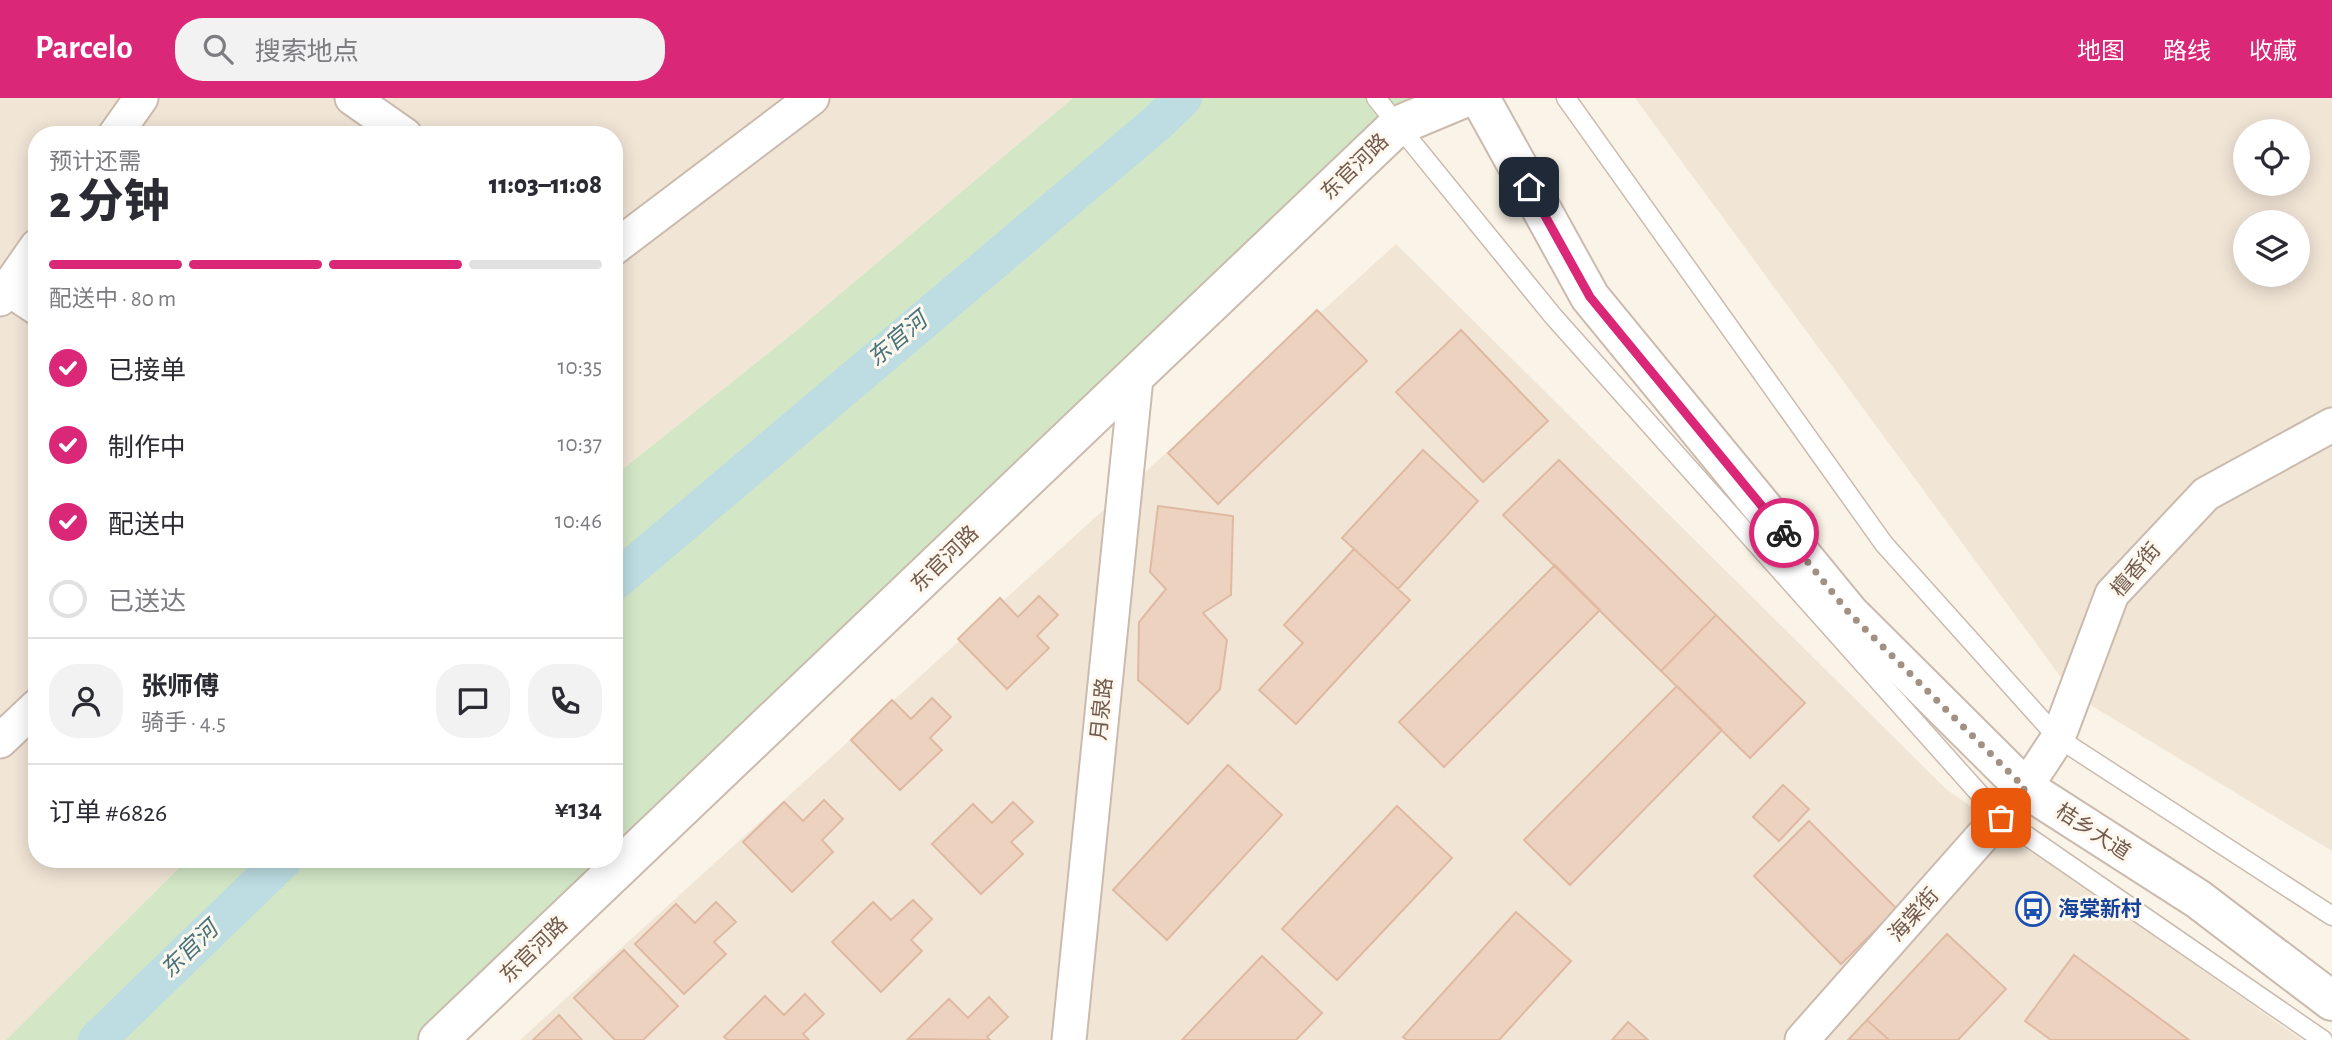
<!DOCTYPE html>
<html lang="zh">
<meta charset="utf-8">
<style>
body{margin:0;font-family:"Alegreya Sans","Noto Sans SC",sans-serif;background:#f2f2f3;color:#2b2b33;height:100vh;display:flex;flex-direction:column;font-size:26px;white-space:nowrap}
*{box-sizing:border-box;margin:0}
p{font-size:23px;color:#7c7c81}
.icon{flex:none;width:38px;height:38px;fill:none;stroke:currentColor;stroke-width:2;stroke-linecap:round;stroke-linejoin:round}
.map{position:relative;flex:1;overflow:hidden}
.details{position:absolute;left:28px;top:28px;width:595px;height:742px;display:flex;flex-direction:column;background:#fff;border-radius:28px;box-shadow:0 4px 18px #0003}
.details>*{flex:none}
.buttons{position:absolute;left:2233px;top:21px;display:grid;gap:14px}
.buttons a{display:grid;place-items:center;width:77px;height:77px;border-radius:50%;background:#fff;box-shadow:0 4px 18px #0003;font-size:35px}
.pin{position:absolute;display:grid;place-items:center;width:60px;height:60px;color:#fff;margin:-30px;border-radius:14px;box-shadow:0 4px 10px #0006}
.courier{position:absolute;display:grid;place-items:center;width:70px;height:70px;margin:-35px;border:5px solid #db2777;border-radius:50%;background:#fff;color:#222;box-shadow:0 2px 9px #0007}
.head em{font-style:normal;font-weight:800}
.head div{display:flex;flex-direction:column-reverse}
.head{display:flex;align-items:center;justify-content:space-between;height:119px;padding:0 21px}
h1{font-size:46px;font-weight:800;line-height:52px}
.bar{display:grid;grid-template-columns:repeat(4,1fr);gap:10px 7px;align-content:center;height:84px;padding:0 21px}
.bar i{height:9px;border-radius:5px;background:#e1e1e2}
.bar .current{background:#db2777}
.bar p{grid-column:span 4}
.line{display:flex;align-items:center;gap:18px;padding:0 21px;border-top:2px solid #e1e1e2}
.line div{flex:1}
.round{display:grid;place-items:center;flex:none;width:74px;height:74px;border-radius:28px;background:#f2f2f3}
ol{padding:0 21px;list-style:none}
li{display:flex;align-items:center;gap:21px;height:77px}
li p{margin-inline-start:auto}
li .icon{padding:7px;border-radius:50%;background:#db2777;color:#fff;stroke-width:4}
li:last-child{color:#7c7c81}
li i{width:38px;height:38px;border:4px solid #e1e1e2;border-radius:50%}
header{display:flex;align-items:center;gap:42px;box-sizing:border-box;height:98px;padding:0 35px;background:#db2777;color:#fff}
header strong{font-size:33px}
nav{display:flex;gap:38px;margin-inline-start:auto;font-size:24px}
.search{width:490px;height:63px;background:#f2f2f3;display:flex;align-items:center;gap:18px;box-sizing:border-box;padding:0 24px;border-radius:28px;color:#7c7c81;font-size:26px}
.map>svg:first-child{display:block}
.residential{fill:#f1e5d6;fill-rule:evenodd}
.green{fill:#d3e7c6}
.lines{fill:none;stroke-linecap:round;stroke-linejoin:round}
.canal{stroke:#bddde2;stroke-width:38}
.building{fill:#eed2c0;stroke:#dfb9a2;stroke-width:2}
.service-casing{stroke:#cbbbae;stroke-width:21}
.minor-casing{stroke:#cbbbae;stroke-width:37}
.tertiary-casing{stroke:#cbbbae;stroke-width:42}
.service{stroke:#fff;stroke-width:18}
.minor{stroke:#fff;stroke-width:33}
.tertiary{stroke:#fff;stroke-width:38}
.done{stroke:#a29083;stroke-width:7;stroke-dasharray:0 12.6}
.route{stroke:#db2777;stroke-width:9}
.labels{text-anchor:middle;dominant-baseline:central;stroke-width:6;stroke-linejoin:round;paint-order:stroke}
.street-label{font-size:21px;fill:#725a4d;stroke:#fdf7ed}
.transit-label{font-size:21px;font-weight:bold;fill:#164399;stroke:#fdf7ed;text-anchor:start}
.water-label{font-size:23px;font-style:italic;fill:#46737c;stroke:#fdf7ed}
</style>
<header>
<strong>Parcelo</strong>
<div class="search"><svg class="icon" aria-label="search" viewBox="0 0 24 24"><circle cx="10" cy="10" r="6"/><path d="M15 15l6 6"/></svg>搜索地点</div>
<nav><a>地图</a><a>路线</a><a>收藏</a></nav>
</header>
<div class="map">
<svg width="2332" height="942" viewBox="0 0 2332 942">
<rect width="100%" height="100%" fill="#faf3e7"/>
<path class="residential" d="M0 0H1073L796 233 614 378V37H37V761H188L6 942H0Z
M1635 0H2332V753L2074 597ZM2245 33H2298V86H2245ZM2245 124H2298V177H2245Z
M1396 146 1946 691 2302 942H520Z"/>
<path class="green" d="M1073 0H1417L438 942H6L188 761H614V378L796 233Z"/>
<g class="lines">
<path class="canal" d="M614 484 1157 25 1183 0
M97 942 284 761"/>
</g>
<path class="building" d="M1317 212 1367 263 1218 406 1168 355Z
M1461 232 1548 323 1483 384 1396 294Z
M1423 352 1478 403 1398 491 1342 440Z
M1559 362 1716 517 1661 573 1503 417Z
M1158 408 1233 418 1231 497 1203 515 1227 542 1220 591 1188 626 1138 582 1139 524 1166 491 1150 474Z
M1354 451 1410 502 1296 626 1259 592 1303 545 1284 527Z
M1555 467 1600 512 1444 669 1399 624Z
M1039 498 1058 517 1037 538 1049 550 1007 591 958 541 1000 500 1018 519Z
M1716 517 1805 605 1750 660 1661 573Z
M1677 588 1722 632 1570 787 1524 742Z
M932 600 951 619 930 640 942 652 900 692 851 642 892 602 911 621Z
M1228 667 1282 717 1167 842 1113 792Z
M1783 687 1809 711 1779 743 1753 719Z
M824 702 843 721 822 742 833 754 792 794 743 744 784 704 803 723Z
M1013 704 1033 724 1011 744 1023 756 981 796 932 746 973 706 992 725Z
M1397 708 1452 760 1337 882 1282 831Z
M1809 723 1897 811 1841 866 1754 778Z
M913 802 932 821 911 842 922 853 881 894 832 844 873 804 891 822Z
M716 804 736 824 714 844 726 856 684 896 635 846 676 806 695 825Z
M1516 814 1571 863 1499 942H1407L1403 939Z
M1947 836 2006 891 1958 942H1889L1867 922Z
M624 852 678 908 643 942H615L574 900Z
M2074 857 2189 942H2051L2025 923Z
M1262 858 1322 915 1296 942H1182Z
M805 896 824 916 803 936 809 942H728L724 939 765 898 784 917Z
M989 899 1008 919 987 939 990 942 908 941 949 901 968 920Z
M559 917 582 942H533Z
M1867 922 1889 942H1848Z
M1628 924 1648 942H1612Z"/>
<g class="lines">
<g class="service-casing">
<path id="service" d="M1376 0 1553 218 2001 720 2323 942
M1566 0 1884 446 2058 640 2332 818"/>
</g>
<g class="minor-casing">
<path id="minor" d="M352 0 405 37
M115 37 141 0
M614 150 812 0
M7 190 37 210
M0 201 37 148
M0 643 37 608
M1069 942 1136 280
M1802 942 2025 690 2058 640 2112 496 2206 396 2332 327"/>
</g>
<g class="tertiary-casing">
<path id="tertiary" d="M1480 0 1590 199 1850 516 2025 690 2198 801 2332 903
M438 942 1397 28 1464 0"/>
</g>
<use href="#service" class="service"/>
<use href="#minor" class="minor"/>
<use href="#tertiary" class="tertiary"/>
</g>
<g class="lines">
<path class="done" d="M1784 435 1850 516 2025 690 2001 720"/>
<path class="route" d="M1529 89 1590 199 1784 435"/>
</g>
<defs>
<g id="bus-ring" transform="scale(1.75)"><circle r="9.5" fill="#fdf7ed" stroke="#1a4fb4" stroke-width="1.5"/><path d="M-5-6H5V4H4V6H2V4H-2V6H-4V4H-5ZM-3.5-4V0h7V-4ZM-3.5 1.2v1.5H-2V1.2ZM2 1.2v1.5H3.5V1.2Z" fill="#1a4fb4"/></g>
</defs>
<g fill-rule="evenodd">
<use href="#bus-ring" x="2033" y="811"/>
</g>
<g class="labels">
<g class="street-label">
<text transform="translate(1355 69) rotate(-44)">东官河路</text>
<text transform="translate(945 461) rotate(-44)">东官河路</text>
<text transform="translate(2136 472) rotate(-49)">檀香街</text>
<text transform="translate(1102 611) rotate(-84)">月泉路</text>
<text transform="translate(2093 734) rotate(33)">桔乡大道</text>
<text transform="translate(1914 817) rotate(-48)">海棠街</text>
<text transform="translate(534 852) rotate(-44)">东官河路</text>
</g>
<g class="transit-label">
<text x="2058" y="811">海棠新村</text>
</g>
<g class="water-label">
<text transform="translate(898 242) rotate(-40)">东官河</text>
<text transform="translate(190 852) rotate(-44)">东官河</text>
</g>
</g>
</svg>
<div class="buttons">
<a><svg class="icon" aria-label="locate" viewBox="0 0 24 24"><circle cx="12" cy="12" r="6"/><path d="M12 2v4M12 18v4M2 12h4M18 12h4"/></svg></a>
<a><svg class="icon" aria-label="layers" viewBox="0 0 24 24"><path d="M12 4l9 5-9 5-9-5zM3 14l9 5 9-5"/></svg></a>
</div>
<div class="pin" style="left:2001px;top:720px;background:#ea580c"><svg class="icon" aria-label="bag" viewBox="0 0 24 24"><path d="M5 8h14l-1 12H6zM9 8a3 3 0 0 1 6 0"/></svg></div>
<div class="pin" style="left:1529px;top:89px;background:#1f2937"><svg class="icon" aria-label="home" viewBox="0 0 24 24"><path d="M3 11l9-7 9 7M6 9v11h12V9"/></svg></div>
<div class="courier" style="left:1784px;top:435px"><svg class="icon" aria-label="bike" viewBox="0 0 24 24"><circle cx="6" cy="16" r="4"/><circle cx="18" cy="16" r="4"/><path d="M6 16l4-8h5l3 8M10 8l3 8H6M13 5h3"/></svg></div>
<section class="details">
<div class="head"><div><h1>2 分钟</h1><p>预计还需</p></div><em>11:03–11:08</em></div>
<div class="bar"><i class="current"></i><i class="current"></i><i class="current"></i><i></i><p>配送中 · 80 m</p></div>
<ol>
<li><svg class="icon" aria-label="check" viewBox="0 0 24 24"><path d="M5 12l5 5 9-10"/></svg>已接单<p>10:35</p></li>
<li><svg class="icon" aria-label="check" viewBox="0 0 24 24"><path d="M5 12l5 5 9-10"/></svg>制作中<p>10:37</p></li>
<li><svg class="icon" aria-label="check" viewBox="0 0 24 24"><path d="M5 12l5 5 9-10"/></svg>配送中<p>10:46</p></li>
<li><i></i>已送达</li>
</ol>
<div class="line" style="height:126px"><a class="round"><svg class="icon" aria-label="person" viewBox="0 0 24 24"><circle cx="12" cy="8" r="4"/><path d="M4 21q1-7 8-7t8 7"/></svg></a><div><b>张师傅</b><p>骑手 · 4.5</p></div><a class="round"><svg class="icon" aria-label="chat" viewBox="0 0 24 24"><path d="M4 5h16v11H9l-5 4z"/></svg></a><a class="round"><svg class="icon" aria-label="phone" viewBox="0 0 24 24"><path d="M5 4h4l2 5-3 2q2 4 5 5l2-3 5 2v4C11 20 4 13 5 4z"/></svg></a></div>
<div class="line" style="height:91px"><div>订单 #6826</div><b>¥134</b></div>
</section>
</div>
